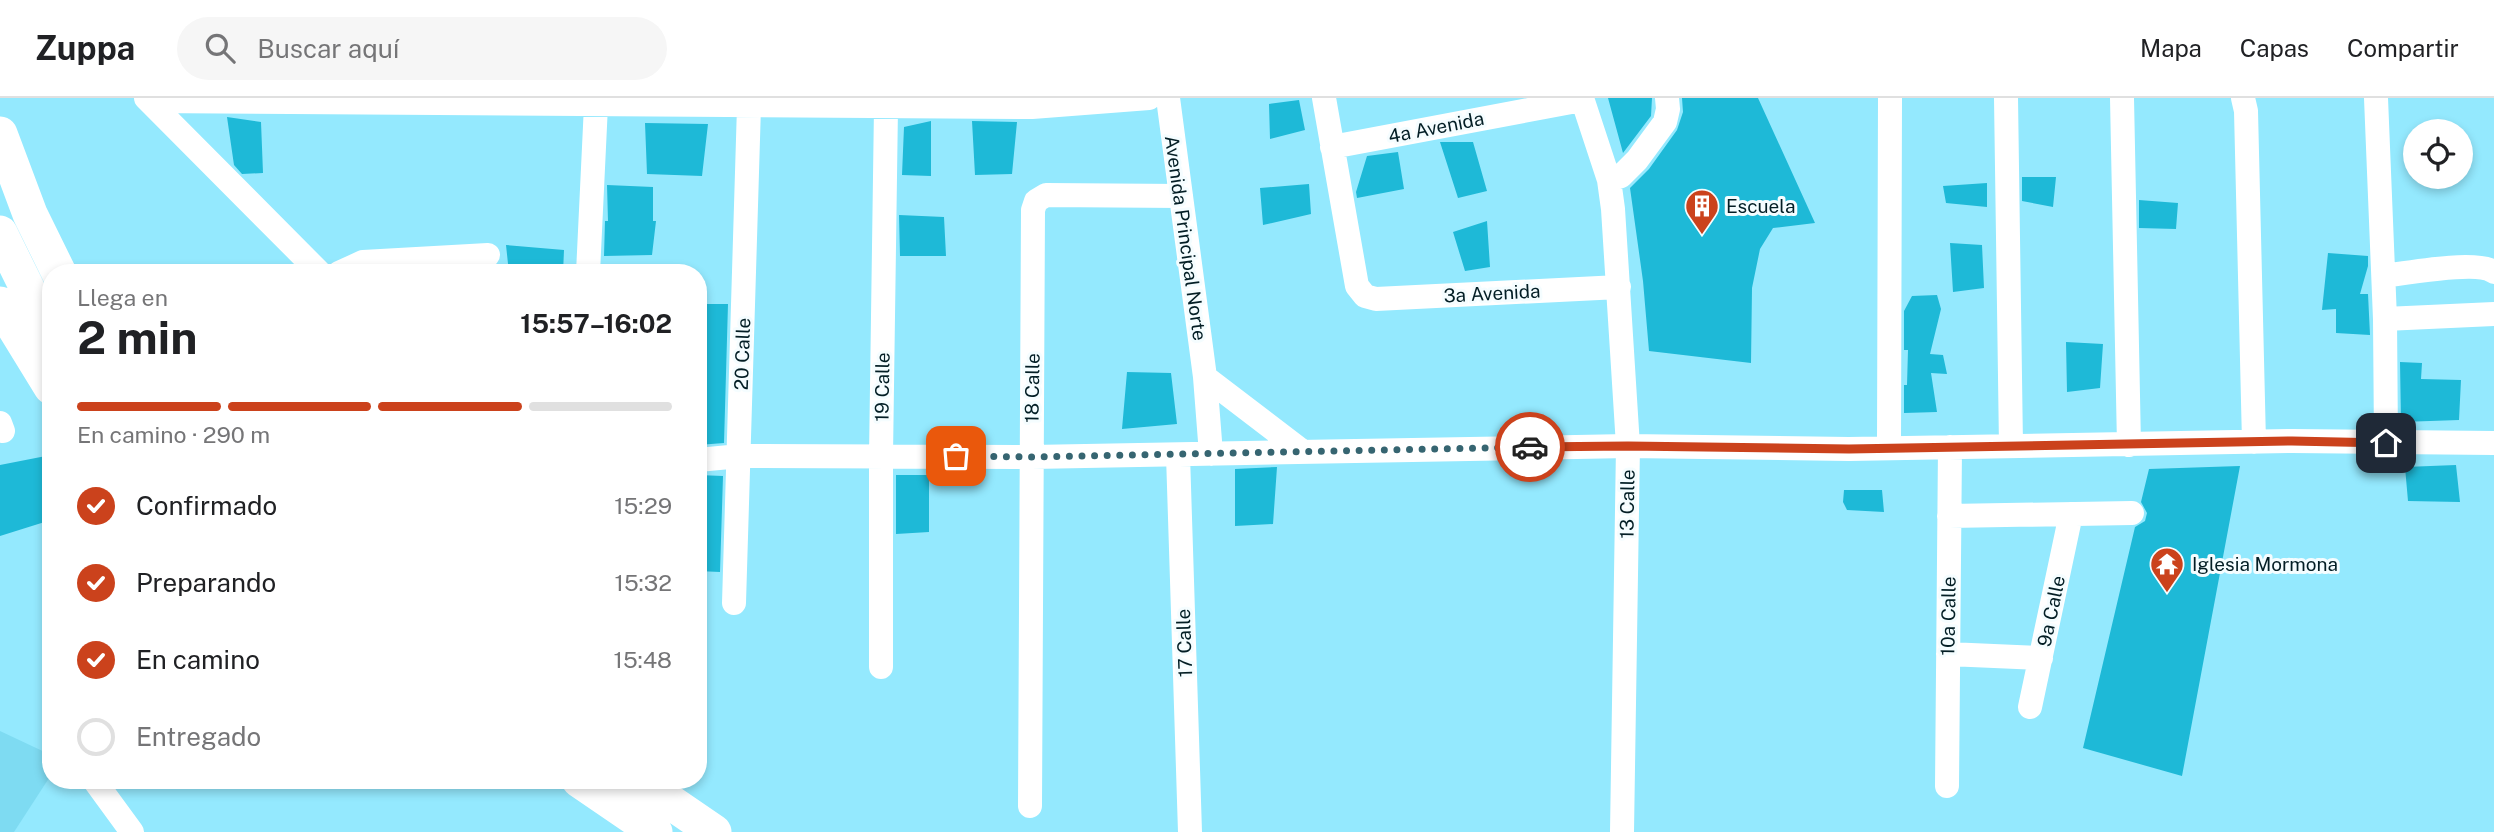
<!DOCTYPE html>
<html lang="es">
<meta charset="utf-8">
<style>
body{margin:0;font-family:"Public Sans",sans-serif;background:#f6f6f6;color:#202124;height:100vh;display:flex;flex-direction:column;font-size:26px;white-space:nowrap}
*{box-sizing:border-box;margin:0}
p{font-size:23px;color:#757577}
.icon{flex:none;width:38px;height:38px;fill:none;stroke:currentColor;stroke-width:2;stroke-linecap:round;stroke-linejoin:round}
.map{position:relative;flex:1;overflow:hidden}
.sheet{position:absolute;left:42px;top:166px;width:665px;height:525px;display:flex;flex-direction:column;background:#fff;border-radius:28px;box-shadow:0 4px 10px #0003}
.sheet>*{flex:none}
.tools{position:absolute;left:2403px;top:21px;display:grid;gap:14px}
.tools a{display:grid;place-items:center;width:70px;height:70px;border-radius:50%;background:#fff;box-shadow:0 4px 10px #0003;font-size:35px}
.pin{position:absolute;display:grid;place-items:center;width:60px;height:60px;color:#fff;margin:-30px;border-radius:14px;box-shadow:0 4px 10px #0006}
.courier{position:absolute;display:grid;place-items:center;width:70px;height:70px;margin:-35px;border:5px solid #cb421c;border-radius:50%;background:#fff;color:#222;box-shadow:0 2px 9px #0007}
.headline em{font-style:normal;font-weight:700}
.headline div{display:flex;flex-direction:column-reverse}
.headline{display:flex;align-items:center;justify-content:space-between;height:119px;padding:0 35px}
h1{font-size:46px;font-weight:700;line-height:52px}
.bar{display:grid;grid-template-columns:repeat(4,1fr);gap:10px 7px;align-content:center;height:84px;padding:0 35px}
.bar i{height:9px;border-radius:5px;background:#e0e0e0}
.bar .current{background:#cb421c}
.bar p{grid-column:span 4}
ol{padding:0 35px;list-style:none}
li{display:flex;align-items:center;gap:21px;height:77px}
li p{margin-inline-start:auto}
li .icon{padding:7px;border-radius:50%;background:#cb421c;color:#fff;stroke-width:4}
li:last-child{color:#757577}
li i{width:38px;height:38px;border:4px solid #e0e0e0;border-radius:50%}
header{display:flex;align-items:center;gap:42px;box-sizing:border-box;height:98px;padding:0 35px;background:#fff;border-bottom:2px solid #e0e0e0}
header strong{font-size:33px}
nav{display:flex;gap:38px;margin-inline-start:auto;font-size:24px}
.search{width:490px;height:63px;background:#f6f6f6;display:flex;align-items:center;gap:18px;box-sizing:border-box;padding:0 24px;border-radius:38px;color:#757577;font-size:26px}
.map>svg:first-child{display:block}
.built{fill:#7edbf2}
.building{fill:#1eb9d7}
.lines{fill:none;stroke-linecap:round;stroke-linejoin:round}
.minor{stroke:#fff;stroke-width:24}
.highway{stroke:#fff;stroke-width:35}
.done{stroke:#366571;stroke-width:7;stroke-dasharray:0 12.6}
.route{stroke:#cb421c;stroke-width:9}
.labels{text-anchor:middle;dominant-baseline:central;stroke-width:6;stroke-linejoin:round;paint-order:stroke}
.street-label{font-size:19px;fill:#031e25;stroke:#f5fdff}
.poi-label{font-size:19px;fill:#031e25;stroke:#f5fdff;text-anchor:start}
</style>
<header>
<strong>Zuppa</strong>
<div class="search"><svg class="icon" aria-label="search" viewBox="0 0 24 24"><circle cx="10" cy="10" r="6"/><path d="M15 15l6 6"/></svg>Buscar aquí</div>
<nav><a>Mapa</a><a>Capas</a><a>Compartir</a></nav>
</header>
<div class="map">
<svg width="2494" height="734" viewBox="0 0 2494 734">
<rect width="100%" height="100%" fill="#94e9fe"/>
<path class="built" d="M0 633 51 657V677L14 734H0Z"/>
<path class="building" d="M1608 0H1652L1651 18 1623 55Z
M1682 0H1758L1815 125 1773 130 1760 151 1752 190 1751 265 1649 253 1643 183 1630 90 1649 71 1677 32 1683 14Z
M1299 2 1305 32 1270 41 1269 6Z
M227 19 261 24 263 75 242 76 234 67Z
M931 23V78L902 77 904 29Z
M972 23 1017 24 1012 76 975 77Z
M645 25 708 26 702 78 647 76Z
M1440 44H1473L1487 93 1458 100Z
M1398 54 1404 91 1357 100 1356 94 1367 58Z
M2022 79H2056L2053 109 2022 103Z
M1987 85V109L1946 105 1943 88Z
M1309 86 1311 116 1263 127 1260 90Z
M607 87 653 89V123H656L652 157 604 158 605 123H608Z
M2139 102 2178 105 2176 131 2139 130Z
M899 117 944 119 946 158H900Z
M1487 123 1490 169 1465 173 1453 134Z
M1950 145 1982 147 1984 190 1953 194Z
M506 147 564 152 563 175H509Z
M2328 155 2368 158V168L2360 196H2368L2370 237 2336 235V211L2322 212Z
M1937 197 1941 211 1930 256 1943 257 1947 276 1931 275 1937 314 1904 315V287H1907L1908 252H1904V213L1912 198Z
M698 206H728L724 345 698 347Z
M2066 244 2103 246 2100 290 2067 294Z
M2400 264 2422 265 2421 281 2461 282 2459 322 2401 324Z
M1127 274 1171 275 1177 326 1122 331Z
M51 357V422L0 438V367Z
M2456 367 2460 404 2408 403 2405 369Z
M2240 368 2182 678 2083 650 2135 429 2145 423 2147 415 2141 404 2149 371Z
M1277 369 1273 426 1235 428V371Z
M698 377 723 378 720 474 698 473Z
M896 377H929V434L896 436Z
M1844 392H1882L1884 414 1847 412 1843 404Z"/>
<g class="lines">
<path class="minor" d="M146 0 320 175
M1168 0 1205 279 1302 353
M1324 0 1357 188 1365 198 1376 201 1619 189
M1582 0 1609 82 1613 111 1628 348 1622 734
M2006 0 2011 348
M2122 0 2129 347
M2243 0 2246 13 2254 344
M2376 0 2385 221 2386 345
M149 3 1032 9 1149 0
M1332 49 1582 2
M1609 82 1621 78 1637 62 1665 24 1668 11 1667 0
M339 175 363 164 488 157
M588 175 596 7
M2384 178C2406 175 2478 162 2494 174
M2385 221 2494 216
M1205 279 1211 356
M0 325 3 333
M1889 349 1890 0
M1178 357 1190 734
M698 362 740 358 1032 359 1628 348 1849 351 2292 343 2494 345
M1949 418 2132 415
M734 505 749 8
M1948 556 2041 560
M881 569V358L886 9
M2030 609 2071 416
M94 682 132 734
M1947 688 1950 349
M1030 708 1033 112 1036 103 1046 97 1181 98"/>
<path class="highway" d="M0 36 30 116 59 175
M0 135 28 192 51 233
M0 206 51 289
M579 682 655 734
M638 682 714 734"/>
</g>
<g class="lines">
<path class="done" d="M956 358 1032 359 1530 349"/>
<path class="route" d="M1530 349 1628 348 1849 351 2292 343 2386 345"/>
</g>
<defs>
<g id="building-pin" transform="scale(1.75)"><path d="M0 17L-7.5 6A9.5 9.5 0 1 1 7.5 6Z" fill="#cb421c" stroke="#f5fdff"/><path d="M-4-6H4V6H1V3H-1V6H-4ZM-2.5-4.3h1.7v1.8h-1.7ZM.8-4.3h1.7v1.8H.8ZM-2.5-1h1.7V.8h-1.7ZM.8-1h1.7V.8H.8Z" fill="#fff"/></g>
<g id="temple-pin" transform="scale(1.75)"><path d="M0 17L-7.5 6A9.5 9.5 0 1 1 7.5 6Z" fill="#cb421c" stroke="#f5fdff"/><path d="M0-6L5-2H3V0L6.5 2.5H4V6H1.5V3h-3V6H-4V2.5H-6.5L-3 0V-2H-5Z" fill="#fff"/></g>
</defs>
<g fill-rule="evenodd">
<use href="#building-pin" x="1702" y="108"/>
<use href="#temple-pin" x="2167" y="466"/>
</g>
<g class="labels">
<g class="street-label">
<text transform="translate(1436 29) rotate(-11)">4a Avenida</text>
<text transform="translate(1186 140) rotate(82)">Avenida Principal Norte</text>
<text transform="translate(1492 195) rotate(-3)">3a Avenida</text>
<text transform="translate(742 256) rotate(-88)">20 Calle</text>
<text transform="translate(882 289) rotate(-89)">19 Calle</text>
<text transform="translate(1032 290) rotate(-89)">18 Calle</text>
<text transform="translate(1627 406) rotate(-89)">13 Calle</text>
<text transform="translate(2051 513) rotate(-78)">9a Calle</text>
<text transform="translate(1948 518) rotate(-89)">10a Calle</text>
<text transform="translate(1184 545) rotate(-92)">17 Calle</text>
</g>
<g class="poi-label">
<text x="1726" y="108">Escuela</text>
<text x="2192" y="466">Iglesia Mormona</text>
</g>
</g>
</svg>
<div class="tools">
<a><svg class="icon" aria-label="locate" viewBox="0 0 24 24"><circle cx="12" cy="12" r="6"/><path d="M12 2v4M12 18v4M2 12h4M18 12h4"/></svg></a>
</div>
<div class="pin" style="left:956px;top:358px;background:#ea580c"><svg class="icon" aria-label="bag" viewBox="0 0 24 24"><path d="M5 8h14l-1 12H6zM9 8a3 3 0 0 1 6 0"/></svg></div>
<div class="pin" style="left:2386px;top:345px;background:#1f2937"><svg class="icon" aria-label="home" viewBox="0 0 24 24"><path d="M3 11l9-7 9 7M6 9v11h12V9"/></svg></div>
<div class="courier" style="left:1530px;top:349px"><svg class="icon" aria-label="car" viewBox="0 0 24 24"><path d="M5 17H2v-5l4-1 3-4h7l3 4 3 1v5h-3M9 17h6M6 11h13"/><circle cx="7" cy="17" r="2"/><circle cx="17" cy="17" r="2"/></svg></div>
<section class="sheet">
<div class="headline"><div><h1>2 min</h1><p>Llega en</p></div><em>15:57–16:02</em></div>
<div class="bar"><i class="current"></i><i class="current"></i><i class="current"></i><i></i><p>En camino · 290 m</p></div>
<ol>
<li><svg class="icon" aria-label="check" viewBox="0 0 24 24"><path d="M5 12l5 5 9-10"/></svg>Confirmado<p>15:29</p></li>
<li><svg class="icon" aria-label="check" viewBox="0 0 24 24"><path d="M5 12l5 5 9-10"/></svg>Preparando<p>15:32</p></li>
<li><svg class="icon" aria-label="check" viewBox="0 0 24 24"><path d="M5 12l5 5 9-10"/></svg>En camino<p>15:48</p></li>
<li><i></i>Entregado</li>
</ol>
</section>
</div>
